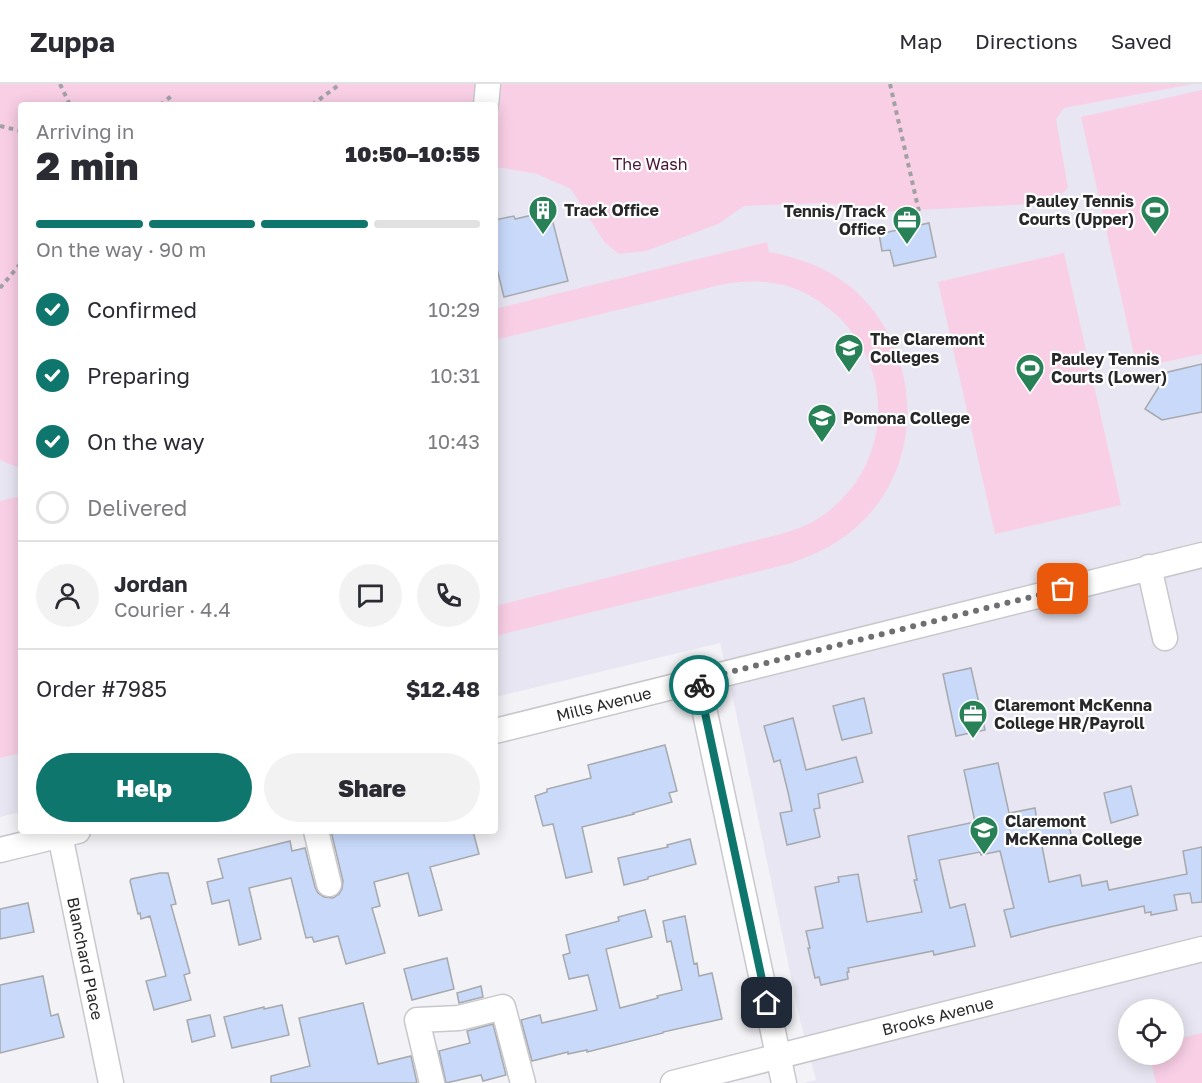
<!DOCTYPE html>
<meta charset="utf-8">
<style>
body{margin:0;font-family:"Golos Text",sans-serif;background:#f2f2f3;color:#2b2b33;height:100vh;display:flex;flex-direction:column;font-size:22px;white-space:nowrap}
*{box-sizing:border-box;margin:0}
p{font-size:20px;color:#7c7c81}
.icon{flex:none;width:33px;height:33px;fill:none;stroke:currentColor;stroke-width:2;stroke-linecap:round;stroke-linejoin:round}
.map{position:relative;flex:1;overflow:hidden}
.side{position:absolute;left:18px;top:18px;width:480px;height:732px;display:flex;flex-direction:column;background:#fff;border-radius:6px;box-shadow:0 3px 15px #0003}
.side>*{flex:none}
.fabs{position:absolute;left:1118px;top:915px;display:grid;gap:12px}
.fabs a{display:grid;place-items:center;width:66px;height:66px;border-radius:50%;background:#fff;box-shadow:0 3px 15px #0003;font-size:30px}
.pin{position:absolute;display:grid;place-items:center;width:51px;height:51px;color:#fff;margin:-26px;border-radius:12px;box-shadow:0 3px 9px #0006}
.courier{position:absolute;display:grid;place-items:center;width:60px;height:60px;margin:-30px;border:4px solid #0f766e;border-radius:50%;background:#fff;color:#222;box-shadow:0 2px 8px #0007}
.headline em{font-style:normal;font-weight:800}
.headline div{display:flex;flex-direction:column-reverse}
.headline{display:flex;align-items:center;justify-content:space-between;height:102px;padding:0 18px}
h1{font-size:39px;font-weight:800;line-height:45px}
.bar{display:grid;grid-template-columns:repeat(4,1fr);gap:9px 6px;align-content:center;height:72px;padding:0 18px}
.bar i{height:8px;border-radius:4px;background:#e1e1e2}
.bar .on{background:#0f766e}
.bar p{grid-column:span 4}
.line{display:flex;align-items:center;gap:15px;padding:0 18px;border-top:2px solid #e1e1e2}
.line div{flex:1}
.round{display:grid;place-items:center;flex:none;width:63px;height:63px;border-radius:32px;background:#f2f2f3}
ol{padding:0 18px;list-style:none}
li{display:flex;align-items:center;gap:18px;height:66px}
li p{margin-inline-start:auto}
li .icon{padding:6px;border-radius:50%;background:#0f766e;color:#fff;stroke-width:4}
li:last-child{color:#7c7c81}
li i{width:33px;height:33px;border:3px solid #e1e1e2;border-radius:50%}
.action{display:flex;gap:12px;margin-top:auto;padding:12px 18px}
.action a{flex:1;height:69px;border-radius:36px;background:#0f766e;color:#fff;font-size:24px;font-weight:800;line-height:69px;text-align:center}
.action a+a{background:#f2f2f3;color:#2b2b33}
header{display:flex;align-items:center;gap:36px;box-sizing:border-box;height:84px;padding:0 30px;background:#fff;border-bottom:2px solid #e1e1e2}
header strong{font-size:28px}
nav{display:flex;gap:33px;margin-inline-start:auto;font-size:21px}
.map>svg:first-child{display:block}
.built{fill:#e8e6f2;fill-rule:evenodd}
.green{fill:#f9cfe6}
.building{fill:#c8d9fa;stroke:#a7a9ac;stroke-width:1.5}
.lines{fill:none;stroke-linecap:round;stroke-linejoin:round}
.minor-casing{stroke:#c8c8cc;stroke-width:27}
.path{stroke:#a1a1a5;stroke-width:4;stroke-dasharray:4.5 4.5;stroke-linecap:butt}
.minor{stroke:#fff;stroke-width:24}
.done{stroke:#6f6f72;stroke-width:6;stroke-dasharray:0 10.8}
.route{stroke:#0f766e;stroke-width:8}
.labels{text-anchor:middle;dominant-baseline:central;stroke-width:4.5;stroke-linejoin:round;paint-order:stroke}
.park-label{font-size:16px;fill:#4a1537;stroke:#fff}
.poi-label{font-size:16px;font-weight:bold;fill:#28282a;stroke:#fff;text-anchor:start}
.street-label{font-size:16px;fill:#28282a;stroke:#fff}
</style>
<header>
<strong>Zuppa</strong>
<nav><a>Map</a><a>Directions</a><a>Saved</a></nav>
</header>
<div class="map">
<svg width="1202" height="999" viewBox="0 0 1202 999">
<rect width="100%" height="100%" fill="#f3f3f7"/>
<path class="built" d="M0 0H1202V999H804L816 996 800 936 734 619 720 559 495 613V21H21V728L0 733ZM1128 926H1173V970H1128Z"/>
<path class="green" d="M0 0H1193L1064 24 1056 35 1068 104 1052 119 877 128 826 119 744 122 718 140 646 167 619 170 605 159 571 105 537 90 503 84H495V21H21V382L17 383 0 376Z
M1202 6V270L1137 284 1081 33Z
M767 158 769 168C800 174 828 184 852 204 924 266 927 385 853 446 834 462 812 472 788 480L495 552V522L781 450C794 446 807 442 819 434 896 384 898 274 824 221 811 211 795 203 779 200 759 196 739 197 720 201L495 256V225Z
M1064 169 1121 421 995 450 938 198Z
M21 412V669L0 674V417Z
M1202 949V999H1156L1150 971 1173 970V956Z"/>
<path class="building" d="M550 127 568 197 504 213 495 177V136L514 132 515 135Z
M929 139 936 173 894 182 890 166 882 167 879 150Z
M1202 280V328L1162 336 1145 325 1168 288Z
M971 584 985 646 956 652 943 590Z
M864 614 872 649 842 656 833 622Z
M793 634 806 686 856 673 863 698 818 710 820 724 814 725 820 753 787 761 780 729 792 727 788 708 780 676 774 678 764 642Z
M665 661 677 707 669 709 672 718 633 729 634 730 582 743 592 788 566 794 553 740 543 742 535 712 547 708V705L591 694 588 681Z
M998 679 1009 729 1035 724 1037 738 1068 733 1072 757 1042 762 1049 798 1080 791 1082 802 1107 797 1109 806 1187 790 1183 767 1202 763V818L1192 819 1190 809 1174 811 1177 826 1151 831V828L1145 829 1144 822 1050 843 1011 853 1004 826 1014 824 1000 767 981 771 980 768 939 776 950 824 965 820 975 862 934 871 933 867 848 884 849 888H847L848 895 821 901 819 893 815 894 808 864H810L806 847 823 844 815 803 839 798 838 793 858 790 867 838 922 828 914 796H917L908 752 975 738 964 686Z
M1131 702 1138 731 1111 739 1104 709Z
M331 747H473L479 770 430 783 442 826 419 832 408 789 374 798 380 822 372 824 385 869 346 880 338 852 314 858 312 853 306 854 291 794 249 804 261 855 239 861 229 816 212 820 207 798 223 794 218 775 290 757 292 767 305 764 315 803 318 809 324 813 333 814 339 810 342 805 343 797Z
M690 755 696 780 648 793V795L624 801 618 774 668 763 667 761Z
M160 789H168L176 820 171 821 190 889 184 891 191 916 154 926 146 897 166 892 150 832 141 835 140 829 138 830 130 797 131 795Z
M28 819 34 848 0 855V825Z
M645 826 652 853 606 865 620 924 658 914 657 912 682 906 671 857 667 858 663 837 685 832 694 880 697 879 699 892 712 889 722 935 663 948V949L587 968V966L568 970V968L532 977 521 936 540 931 542 939 597 926 588 891 569 895 563 871 570 869 566 851 619 837 618 833Z
M447 874 454 905 412 916 404 885Z
M43 892 51 932 58 930 64 953 0 969V901Z
M481 902 483 913 459 919 457 909Z
M363 919 378 980 411 972 417 999H271V992L310 982 299 934Z
M282 921 289 951 232 964 224 933 264 923V925Z
M210 931 215 952 192 958 187 936Z
M493 940 506 991 483 997 481 991 446 999 439 967 470 959 467 947Z"/>
<g class="lines">
<g class="minor-casing">
<g id="minor">
<path d="M486 21 488 0"/>
<path d="M1149 483 1165 554"/>
<path d="M698 596 784 999"/>
<path id="s1" d="M495 647 1202 471"/>
<path d="M316 747 329 800"/>
<path id="s2" d="M60 751 111 999"/>
<path d="M0 766 78 747"/>
<path d="M432 999 417 936 459 934 503 923 523 999"/>
<path id="s3" d="M673 999 1202 865"/>
</g>
</g>
<path class="path" d="M60 0 70 21
M890 0 920 132
M160 21 174 10
M312 21 340 0
M0 42 21 47
M0 204 21 179"/>
<use href="#minor" class="minor"/>
</g>
<g class="lines">
<path class="done" d="M699 601 698 596 1063 505"/>
<path class="route" d="M699 601 767 919"/>
</g>
<defs>
<g id="building-pin" transform="scale(1.5)"><path d="M0 17L-7.5 6A9.5 9.5 0 1 1 7.5 6Z" fill="#298257" stroke="#fff"/><path d="M-4-6H4V6H1V3H-1V6H-4ZM-2.5-4.3h1.7v1.8h-1.7ZM.8-4.3h1.7v1.8H.8ZM-2.5-1h1.7V.8h-1.7ZM.8-1h1.7V.8H.8Z" fill="#fff"/></g>
<g id="stadium-pin" transform="scale(1.5)"><path d="M0 17L-7.5 6A9.5 9.5 0 1 1 7.5 6Z" fill="#298257" stroke="#fff"/><path d="M0-5a6.5 5 0 1 0 0 10a6.5 5 0 1 0 0-10ZM-3.5-1.8h7v3.6h-7Z" fill="#fff"/></g>
<g id="office-pin" transform="scale(1.5)"><path d="M0 17L-7.5 6A9.5 9.5 0 1 1 7.5 6Z" fill="#298257" stroke="#fff"/><path d="M-6-3h4V-5.5h4V-3h4V5H-6ZM-1-4.5V-3h2v-1.5ZM-6 0V1H6V0Z" fill="#fff"/></g>
<g id="university-pin" transform="scale(1.5)"><path d="M0 17L-7.5 6A9.5 9.5 0 1 1 7.5 6Z" fill="#298257" stroke="#fff"/><path d="M0-5L7-2L0 1L-7-2ZM-4 1L0 2.5L4 1V4Q0 6-4 4Z" fill="#fff"/></g>
</defs>
<g fill-rule="evenodd">
<use href="#building-pin" x="543" y="126"/>
<use href="#stadium-pin" x="1155" y="126"/>
<use href="#office-pin" x="907" y="136"/>
<use href="#university-pin" x="849" y="264"/>
<use href="#stadium-pin" x="1030" y="284"/>
<use href="#university-pin" x="822" y="334"/>
<use href="#office-pin" x="973" y="630"/>
<use href="#university-pin" x="984" y="746"/>
</g>
<g class="labels">
<g class="park-label">
<text x="650" y="80">The Wash</text>
</g>
<g class="poi-label">
<text x="1134" y="117" text-anchor="end">Pauley Tennis<tspan x="1134" dy="18">Courts (Upper)</tspan></text>
<text x="564" y="126">Track Office</text>
<text x="886" y="127" text-anchor="end">Tennis/Track<tspan x="886" dy="18">Office</tspan></text>
<text x="870" y="255">The Claremont<tspan x="870" dy="18">Colleges</tspan></text>
<text x="1051" y="275">Pauley Tennis<tspan x="1051" dy="18">Courts (Lower)</tspan></text>
<text x="843" y="334">Pomona College</text>
<text x="994" y="621">Claremont McKenna<tspan x="994" dy="18">College HR/Payroll</tspan></text>
<text x="1005" y="737">Claremont<tspan x="1005" dy="18">McKenna College</tspan></text>
</g>
<g class="street-label">
<text stroke="none"><textPath href="#s1" startOffset="112">Mills Avenue</textPath></text>
<text stroke="none"><textPath href="#s2" startOffset="126">Blanchard Place</textPath></text>
<text stroke="none"><textPath href="#s3" startOffset="273">Brooks Avenue</textPath></text>
</g>
</g>
</svg>
<div class="fabs">
<a><svg class="icon" aria-label="locate" viewBox="0 0 24 24"><circle cx="12" cy="12" r="6"/><path d="M12 2v4M12 18v4M2 12h4M18 12h4"/></svg></a>
</div>
<div class="pin" style="left:1063px;top:505px;background:#ea580c"><svg class="icon" aria-label="bag" viewBox="0 0 24 24"><path d="M5 8h14l-1 12H6zM9 8a3 3 0 0 1 6 0"/></svg></div>
<div class="pin" style="left:767px;top:919px;background:#1f2937"><svg class="icon" aria-label="home" viewBox="0 0 24 24"><path d="M3 11l9-7 9 7M6 9v11h12V9"/></svg></div>
<div class="courier" style="left:699px;top:601px"><svg class="icon" aria-label="bike" viewBox="0 0 24 24"><circle cx="6" cy="16" r="4"/><circle cx="18" cy="16" r="4"/><path d="M6 16l4-8h5l3 8M10 8l3 8H6M13 5h3"/></svg></div>
<section class="side">
<div class="headline"><div><h1>2 min</h1><p>Arriving in</p></div><em>10:50–10:55</em></div>
<div class="bar"><i class="on"></i><i class="on"></i><i class="on"></i><i></i><p>On the way · 90 m</p></div>
<ol>
<li><svg class="icon" aria-label="check" viewBox="0 0 24 24"><path d="M5 12l5 5 9-10"/></svg>Confirmed<p>10:29</p></li>
<li><svg class="icon" aria-label="check" viewBox="0 0 24 24"><path d="M5 12l5 5 9-10"/></svg>Preparing<p>10:31</p></li>
<li><svg class="icon" aria-label="check" viewBox="0 0 24 24"><path d="M5 12l5 5 9-10"/></svg>On the way<p>10:43</p></li>
<li><i></i>Delivered</li>
</ol>
<div class="line" style="height:108px"><a class="round"><svg class="icon" aria-label="person" viewBox="0 0 24 24"><circle cx="12" cy="8" r="4"/><path d="M4 21q1-7 8-7t8 7"/></svg></a><div><b>Jordan</b><p>Courier · 4.4</p></div><a class="round"><svg class="icon" aria-label="chat" viewBox="0 0 24 24"><path d="M4 5h16v11H9l-5 4z"/></svg></a><a class="round"><svg class="icon" aria-label="phone" viewBox="0 0 24 24"><path d="M5 4h4l2 5-3 2q2 4 5 5l2-3 5 2v4C11 20 4 13 5 4z"/></svg></a></div>
<div class="line" style="height:78px"><div>Order #7985</div><b>$12.48</b></div>
<div class="action"><a>Help</a><a>Share</a></div>
</section>
</div>
